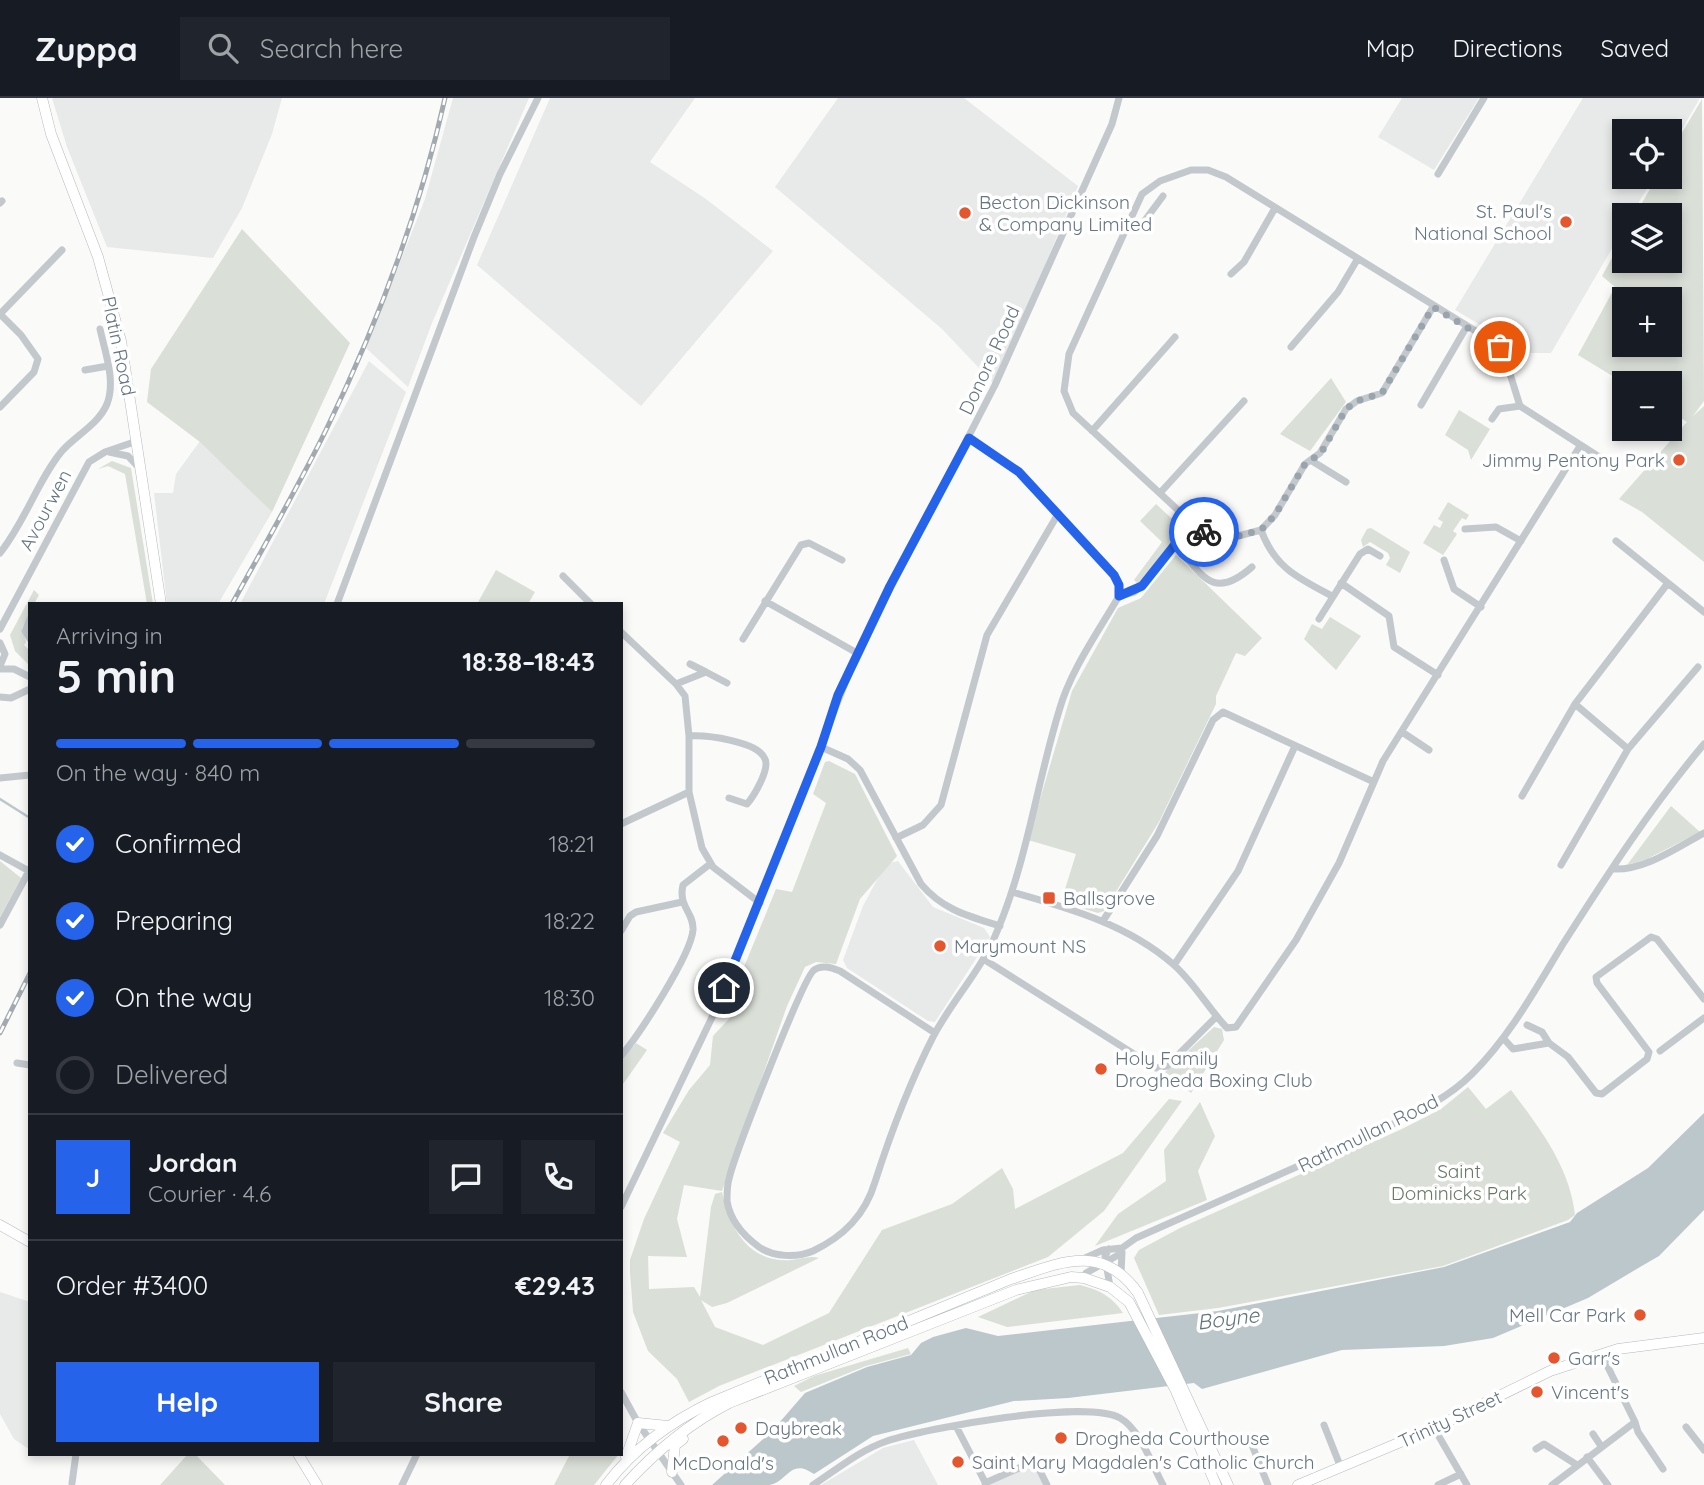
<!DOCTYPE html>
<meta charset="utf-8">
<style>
body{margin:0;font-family:Quicksand,sans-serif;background:#20242c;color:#f1f3f6;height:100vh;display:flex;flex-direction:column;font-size:26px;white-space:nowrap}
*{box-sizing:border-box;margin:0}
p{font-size:23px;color:#9ea1a6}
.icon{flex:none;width:38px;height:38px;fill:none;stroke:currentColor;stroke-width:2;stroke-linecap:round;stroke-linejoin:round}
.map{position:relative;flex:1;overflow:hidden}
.sheet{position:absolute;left:28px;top:504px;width:595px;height:854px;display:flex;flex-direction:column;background:#171b24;border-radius:0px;box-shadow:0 4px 10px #0003}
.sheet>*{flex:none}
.controls{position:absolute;left:1612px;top:21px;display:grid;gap:14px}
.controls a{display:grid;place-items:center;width:70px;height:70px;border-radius:0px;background:#171b24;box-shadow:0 4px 10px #0003;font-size:35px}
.pin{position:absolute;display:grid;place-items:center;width:60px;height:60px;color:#fff;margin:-30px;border:4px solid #fff;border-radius:50%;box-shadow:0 2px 7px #0007}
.courier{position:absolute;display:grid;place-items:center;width:70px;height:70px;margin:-35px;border:5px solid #2563eb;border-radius:50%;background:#fff;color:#222;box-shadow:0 2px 9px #0007}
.summary em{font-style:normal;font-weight:700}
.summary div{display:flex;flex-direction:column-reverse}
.summary{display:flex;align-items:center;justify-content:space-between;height:119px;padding:0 28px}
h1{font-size:46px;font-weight:700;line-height:52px}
.bar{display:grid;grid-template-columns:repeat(4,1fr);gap:10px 7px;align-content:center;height:84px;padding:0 28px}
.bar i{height:9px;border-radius:5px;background:#363941}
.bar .current{background:#2563eb}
.bar p{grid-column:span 4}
.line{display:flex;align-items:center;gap:18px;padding:0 28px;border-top:2px solid #363941}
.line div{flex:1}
.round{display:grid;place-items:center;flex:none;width:74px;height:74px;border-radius:0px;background:#20242c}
ol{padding:0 28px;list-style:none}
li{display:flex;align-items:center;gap:21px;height:77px}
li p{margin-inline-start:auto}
li .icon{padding:7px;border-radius:50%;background:#2563eb;color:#fff;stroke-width:4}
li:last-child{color:#9ea1a6}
li i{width:38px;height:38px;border:4px solid #363941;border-radius:50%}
.cta{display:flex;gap:14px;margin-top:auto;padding:14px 28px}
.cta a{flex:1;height:80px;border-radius:0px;background:#2563eb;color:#fff;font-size:28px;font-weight:700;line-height:80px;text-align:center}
.cta a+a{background:#20242c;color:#f1f3f6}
header{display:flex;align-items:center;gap:42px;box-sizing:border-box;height:98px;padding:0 35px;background:#171b24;border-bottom:2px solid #363941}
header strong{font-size:33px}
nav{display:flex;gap:38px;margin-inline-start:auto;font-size:24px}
.search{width:490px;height:63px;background:#20242c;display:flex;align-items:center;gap:18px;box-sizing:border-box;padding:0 24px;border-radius:0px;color:#9ea1a6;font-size:26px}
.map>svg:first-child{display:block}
.built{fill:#e8e9e9}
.green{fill:#dadfd7;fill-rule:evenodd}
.water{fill:#bbc7cb}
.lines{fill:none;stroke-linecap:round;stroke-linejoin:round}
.stream{stroke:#bbc7cb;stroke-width:2.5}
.major-casing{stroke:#b5babe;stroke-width:11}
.minor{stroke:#c3c8cc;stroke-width:7}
.major{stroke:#fff;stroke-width:10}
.rail-casing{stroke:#a2aab0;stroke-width:5}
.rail{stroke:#fff;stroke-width:2.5;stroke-dasharray:8;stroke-linecap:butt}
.done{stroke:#99a4ac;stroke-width:7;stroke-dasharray:0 12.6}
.route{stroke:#2563eb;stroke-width:9}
.poi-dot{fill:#e4572e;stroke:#fff;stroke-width:2.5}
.labels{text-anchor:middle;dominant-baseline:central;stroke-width:7;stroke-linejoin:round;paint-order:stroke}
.poi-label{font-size:19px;fill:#657683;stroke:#fff;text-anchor:start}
.street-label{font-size:19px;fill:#657683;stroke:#fff}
.park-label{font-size:19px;fill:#687a64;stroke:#fff}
.water-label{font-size:21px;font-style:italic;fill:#60757c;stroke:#fff}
</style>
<header>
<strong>Zuppa</strong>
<div class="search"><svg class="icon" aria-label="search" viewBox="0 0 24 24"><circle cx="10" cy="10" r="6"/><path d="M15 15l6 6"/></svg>Search here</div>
<nav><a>Map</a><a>Directions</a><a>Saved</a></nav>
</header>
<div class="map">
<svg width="1704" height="1387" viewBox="0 0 1704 1387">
<rect width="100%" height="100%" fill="#fafaf8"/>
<path class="built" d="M52 0H282L272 36 242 110 213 160 107 149 67 49Z
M453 0H529L432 225 408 289 366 250 425 101Z
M550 0H695L650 64 706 101 773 153 641 308 477 167Z
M838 0H964L1078 88 995 287 942 231 775 89Z
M1402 0H1479L1434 72 1378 39Z
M1583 0H1700L1670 52V33H1624V79H1654L1631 117H1624V130L1551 255H1528L1455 212Z
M369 263 406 294 324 506H240Z
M200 343 272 414 218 506H167L154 395H173L176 376Z
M898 763 933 809 984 830 990 839 935 924 928 923 847 870 843 862 863 808 878 780 890 765Z
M0 1194 30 1204V1352L14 1341 0 1316Z
M914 1342 938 1387H821L883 1350Z
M1035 1367 1044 1387H984Z"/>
<path class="green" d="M1702 1 1704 303 1693 318 1704 308V464L1642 414 1619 401 1687 324 1670 313V285H1624L1578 257 1615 189 1602 178 1624 138V163H1670V117H1635L1657 79H1670V55ZM1624 201H1670V247H1624Z
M242 131 350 245 272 414 200 344 147 304 151 271Z
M1331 280 1346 304 1310 353 1280 336Z
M1459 312 1490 331 1471 362 1468 352 1445 337Z
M112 363 131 370 153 506H147L125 376 108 368 98 371Z
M1448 404 1469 417 1466 422 1462 420 1453 433 1457 436 1443 457 1423 445 1434 427 1440 430 1443 424 1438 421Z
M1156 406 1183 431 1138 486 1134 482 1162 444 1140 423Z
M1371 430 1410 454 1400 475 1386 467 1390 460 1388 455 1370 444 1363 449 1361 442 1367 431Z
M1176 457 1262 540 1245 558 1236 555 1216 598V606L1159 724 1104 813 1098 815 1061 804 1076 756 1028 742 1072 593 1118 510 1141 500Z
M496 472 535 494 528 506H477Z
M34 492 39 497 34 506H30V515L22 530 26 544 24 547 30 553V568L15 553 10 537Z
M1330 519 1361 538 1336 572 1304 541 1312 526 1322 531Z
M829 663 855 676 897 758 860 801 836 866 816 864 805 869 787 908 722 1093 684 1087 677 1121 687 1159 648 1158 649 1191 694 1189 700 1199 711 1109 715 1096 722 1094C730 1130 748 1165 791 1162 801 1161 809 1157 819 1160L727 1205 712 1209 701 1202 715 1229 763 1247 829 1215 882 1132 952 1106 1002 1070 1013 1091 1015 1111 1123 1055 1169 1001 1182 1003 1104 1113 1048 1159 719 1288 689 1304 677 1281 648 1253 633 1214 630 1173V1162L644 1121 680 1044 663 1035 689 992 710 967 713 938 738 911 744 869 776 791 792 794 826 705 813 696 825 664Z
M1671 708 1700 734 1647 761 1627 767Z
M0 763 21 780 0 819Z
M1214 929 1222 931 1224 942 1191 995 1165 974Z
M636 945 647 952 621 989V963Z
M1468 989 1486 1011 1511 992C1539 1029 1570 1069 1575 1117L1568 1122 1443 1168 1218 1210 1159 1217 1134 1160 1139 1152 1180 1130 1402 1031 1441 1011Z
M1200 1004 1215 1038 1198 1073 1207 1102 1095 1148 1118 1116 1166 1083 1164 1052Z
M1080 1187C1099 1192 1112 1198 1123 1215L1007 1229 978 1219 1035 1192Z
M908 1250 911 1256 866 1268 801 1294 794 1288 814 1278Z
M188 1356H195L225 1387H160Z
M570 1356H619L594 1387H554Z"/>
<path class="water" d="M1704 1015V1112L1659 1158 1640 1169 1588 1200 1493 1240 1444 1248 1342 1252 1202 1291 1194 1285 1068 1300 1014 1303 873 1338 814 1376C790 1359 788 1384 769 1387 751 1387 730 1387 712 1387L772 1333 805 1295 867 1269 911 1257 921 1245 933 1239 966 1230 998 1238 1218 1213 1444 1169 1570 1124 1577 1115 1648 1070Z"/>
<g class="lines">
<path class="stream" d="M0 701 30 720"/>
<g class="major-casing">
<path id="major" d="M42 0 51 36 98 159 121 243 161 506
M0 1127 30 1144
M298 1356 317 1387
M626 1359 638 1325 668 1328
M672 1374 675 1347 683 1341
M606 1387C634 1350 670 1324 712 1304L1011 1181C1059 1165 1102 1144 1138 1195L1228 1387
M625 1387C654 1355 690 1325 729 1305L1016 1192 1071 1179 1084 1180 1110 1189 1129 1204 1176 1293 1216 1387
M1298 1387 1434 1330 1550 1273 1618 1251 1704 1240"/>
</g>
<path class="minor" d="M1438 76 1484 0
M0 105 2 103
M1127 123 1140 129 1163 98
M1231 176 1244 164 1275 110
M1433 209 1382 295 1357 303 1346 311 1320 355 1305 366 1275 417 1261 432 1223 442 1213 440 1192 425 1073 315 1064 293 1069 256 1142 96 1160 83 1191 72H1208L1226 79 1495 245 1506 263 1520 308 1604 362
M1291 249 1338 194 1357 162
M85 272 108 268
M1421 307 1467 228
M0 309 34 274 38 261 21 237 0 216 62 152
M1492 321 1499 311 1520 308
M1092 333 1175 239
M109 354 128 358 140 371
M1312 363 1346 384
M1160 395 1244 303
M1465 431 1496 429 1521 443
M1261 432C1275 470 1298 480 1332 498
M1616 443 1704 514
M1176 447C1203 478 1213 503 1252 469
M0 455C25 424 39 380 62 353 76 337 98 327 107 306 116 283 105 254 100 231
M1444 462 1454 491 1481 509
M563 478 591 506
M1341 485 1389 518 1394 549 1438 577
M1119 498 1134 494 1141 488 1192 425
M765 503 857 555
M337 506 474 139 500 76 538 0
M30 521 25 533 30 541
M1319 521 1360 456 1368 451 1380 458
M0 531 89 364 105 354 137 343
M621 534 676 586 685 598 689 638V694L702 750 713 769 760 805
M743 541 801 447 809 445 842 462
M0 545 5 556 0 568
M690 566 706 574
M0 571H14L30 579
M676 586 706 574 727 585
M0 599 11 600 30 591
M1575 606 1628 651
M1402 634 1429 652
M689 638C706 637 758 643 765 661 770 671 754 698 747 706L729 700
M821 649 848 661 860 672 921 786C943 812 968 818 1000 828
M0 680 30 677
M1522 698 1575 606 1668 485
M621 726 689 694
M896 740 923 727 941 707 987 537 1058 416
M0 757 29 773
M1561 767 1628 651 1698 569
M1612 771C1644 773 1676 750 1704 735
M1012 794C1069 810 1129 827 1174 867 1195 886 1208 910 1227 930L1236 929 1296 842 1339 765 1383 663 1580 348
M1103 823 1157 738 1213 622 1223 614 1374 684
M0 827 30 771
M621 833 630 818 636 814 682 804
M985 862 1156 970 1167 968 1216 919
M1174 867 1238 773 1295 648
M1527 927 1542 934 1549 945
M935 935 840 873C832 870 822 866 814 872 803 880 734 1058 729 1081 727 1087 727 1097 727 1103 730 1122 744 1138 759 1149 773 1159 797 1160 813 1153 844 1138 865 1117 875 1084 891 1034 910 984 934 937 954 900 982 872 998 831 1027 762 1037 685 1059 613 1070 573 1098 534 1119 498V487L1114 477 1019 375 969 340
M1504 941 1513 951 1549 945 1568 959 1596 995 1602 996 1647 961 1649 954 1597 885 1596 879 1651 839 1657 841 1704 901
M1660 953 1704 920
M621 958C639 937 691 857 693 832 694 814 678 809 683 787L710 766
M17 965 30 967
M621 1109 716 911 857 555 995 287 1112 26 1119 0
M1109 1151 1105 1158 1110 1189
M1083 1161 1103 1152 1122 1150
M1121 1176 1122 1154
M1084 1180 1086 1175 1120 1156 1122 1150 1136 1140 1391 1027C1420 1013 1449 999 1472 976 1510 938 1535 892 1563 846 1607 777 1651 709 1704 646
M621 1294 638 1325 681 1387
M1635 1324 1638 1334 1663 1371
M1324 1327 1341 1370
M956 1328 986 1386
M1686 1329 1704 1352
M1434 1330 1467 1387
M1593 1336 1601 1348
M1250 1342 1268 1387
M1536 1351 1544 1346 1577 1367
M1587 1359 1608 1387
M72 1385 76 1356
M985 1385 1035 1363 1047 1387
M402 1387 417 1356
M813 1387C836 1372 860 1352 887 1343 926 1330 1086 1301 1120 1320 1140 1331 1152 1367 1163 1387
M1438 1387 1461 1376
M1552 1387 1635 1324 1601 1255"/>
<use href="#major" class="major"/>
<g class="rail-casing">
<path id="rail" d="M232 506C264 448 297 391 326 332 377 227 420 113 445 0
M0 935 30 875"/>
</g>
<use href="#rail" class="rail"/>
</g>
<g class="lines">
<path class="done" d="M1204 434 1213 440 1223 442 1261 432 1275 417 1305 366 1321 355 1346 311 1357 303 1382 295 1433 209 1500 249"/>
<path class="route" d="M724 890 821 649 838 597 890 488 969 340 1019 374 1114 477 1119 487V498L1142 488 1192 425 1204 434"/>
</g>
<g class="poi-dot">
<circle cx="965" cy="115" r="7"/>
<circle cx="1566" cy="124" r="7"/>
<circle cx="1679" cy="362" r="7"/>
<rect x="1042" y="793" width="14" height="14" rx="3.5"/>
<circle cx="940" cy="848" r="7"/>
<circle cx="1101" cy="971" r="7"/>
<circle cx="1640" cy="1217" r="7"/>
<circle cx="1554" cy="1260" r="7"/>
<circle cx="1537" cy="1294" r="7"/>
<circle cx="741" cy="1330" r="7"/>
<circle cx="1061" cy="1340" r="7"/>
<circle cx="723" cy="1343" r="7"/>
<circle cx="958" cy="1364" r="7"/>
</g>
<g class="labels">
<g class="poi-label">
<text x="979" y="104">Becton Dickinson<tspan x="979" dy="22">&amp; Company Limited</tspan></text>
<text x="1552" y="113" text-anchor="end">St. Paul's<tspan x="1552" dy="22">National School</tspan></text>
<text x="1665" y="362" text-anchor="end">Jimmy Pentony Park</text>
<text x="1063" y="800">Ballsgrove</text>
<text x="954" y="848">Marymount NS</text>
<text x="1115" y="960">Holy Family<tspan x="1115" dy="22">Drogheda Boxing Club</tspan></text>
<text x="1626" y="1217" text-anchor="end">Mell Car Park</text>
<text x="1568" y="1260">Garr's</text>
<text x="1551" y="1294">Vincent's</text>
<text x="755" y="1330">Daybreak</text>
<text x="1075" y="1340">Drogheda Courthouse</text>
<text x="972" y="1364">Saint Mary Magdalen's Catholic Church</text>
<text x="723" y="1365" text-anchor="middle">McDonald's</text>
</g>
<g class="street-label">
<text transform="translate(119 248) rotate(78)">Platin Road</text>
<text transform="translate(989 262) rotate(-65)">Donore Road</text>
<text transform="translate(45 412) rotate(-62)">Avourwen</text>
<text transform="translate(1368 1035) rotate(-26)">Rathmullan Road</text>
<text transform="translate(836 1252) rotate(-22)">Rathmullan Road</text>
<text transform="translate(1450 1321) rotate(-25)">Trinity Street</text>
</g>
<g class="park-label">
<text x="1459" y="1073">Saint<tspan x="1459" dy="22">Dominicks Park</tspan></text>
</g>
<g class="water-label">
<text transform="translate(1228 1220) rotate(-7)">Boyne</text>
</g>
</g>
</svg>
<div class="controls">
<a><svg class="icon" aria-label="locate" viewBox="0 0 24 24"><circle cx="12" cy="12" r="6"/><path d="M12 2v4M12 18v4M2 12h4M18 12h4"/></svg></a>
<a><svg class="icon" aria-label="layers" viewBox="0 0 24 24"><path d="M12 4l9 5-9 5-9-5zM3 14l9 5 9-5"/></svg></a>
<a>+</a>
<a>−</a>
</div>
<div class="pin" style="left:1500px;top:249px;background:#ea580c"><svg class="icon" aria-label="bag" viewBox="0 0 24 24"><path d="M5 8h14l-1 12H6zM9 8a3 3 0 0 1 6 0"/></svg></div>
<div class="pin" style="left:724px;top:890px;background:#1f2937"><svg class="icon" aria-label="home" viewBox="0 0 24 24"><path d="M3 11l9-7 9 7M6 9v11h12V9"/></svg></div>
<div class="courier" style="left:1204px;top:434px"><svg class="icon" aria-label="bike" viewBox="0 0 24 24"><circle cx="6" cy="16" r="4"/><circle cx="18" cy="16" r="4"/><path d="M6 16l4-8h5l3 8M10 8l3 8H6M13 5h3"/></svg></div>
<section class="sheet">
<div class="summary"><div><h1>5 min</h1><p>Arriving in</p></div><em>18:38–18:43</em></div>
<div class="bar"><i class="current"></i><i class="current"></i><i class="current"></i><i></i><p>On the way · 840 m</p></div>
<ol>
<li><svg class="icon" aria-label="check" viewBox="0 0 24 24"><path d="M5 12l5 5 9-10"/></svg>Confirmed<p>18:21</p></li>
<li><svg class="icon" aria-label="check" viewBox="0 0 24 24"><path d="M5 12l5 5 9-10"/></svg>Preparing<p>18:22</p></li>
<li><svg class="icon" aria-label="check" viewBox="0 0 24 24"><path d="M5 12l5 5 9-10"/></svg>On the way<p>18:30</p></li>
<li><i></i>Delivered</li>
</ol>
<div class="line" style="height:126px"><b class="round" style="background:#2563eb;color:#fff">J</b><div><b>Jordan</b><p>Courier · 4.6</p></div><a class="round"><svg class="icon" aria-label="chat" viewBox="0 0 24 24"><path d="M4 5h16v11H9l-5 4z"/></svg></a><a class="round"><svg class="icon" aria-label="phone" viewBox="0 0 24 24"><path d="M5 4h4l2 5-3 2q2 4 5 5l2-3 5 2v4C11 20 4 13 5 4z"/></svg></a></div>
<div class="line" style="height:91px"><div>Order #3400</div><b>€29.43</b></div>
<div class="cta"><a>Help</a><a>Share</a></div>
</section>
</div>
